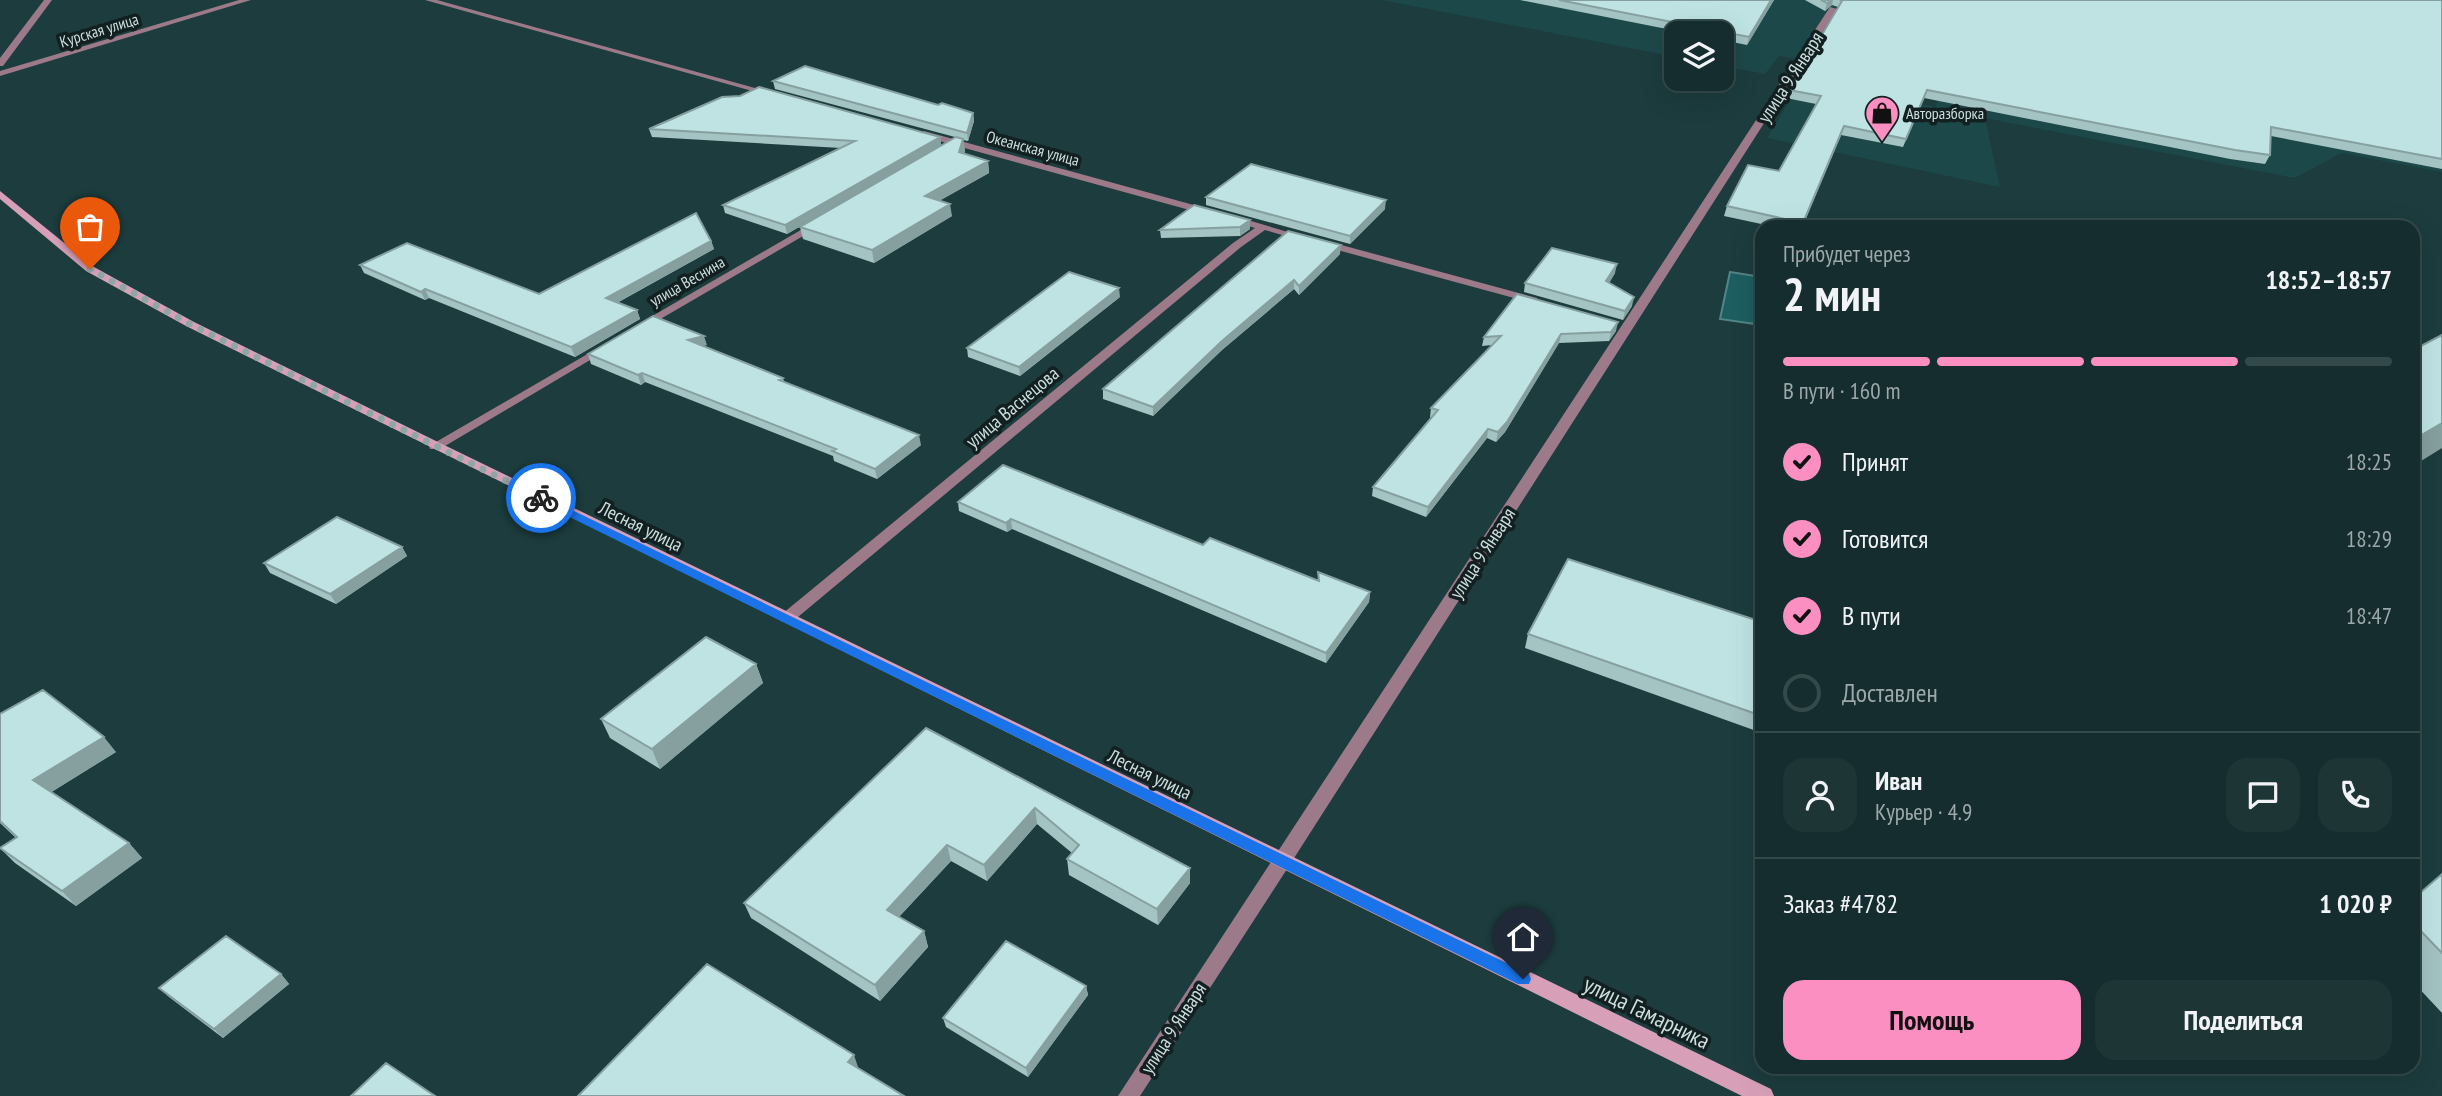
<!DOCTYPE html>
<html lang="ru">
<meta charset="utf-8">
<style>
body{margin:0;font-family:"PT Sans Narrow",sans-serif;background:#1e3536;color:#f1f3f6;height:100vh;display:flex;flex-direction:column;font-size:26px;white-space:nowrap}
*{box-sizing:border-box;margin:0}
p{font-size:23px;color:#9da8aa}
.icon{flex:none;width:38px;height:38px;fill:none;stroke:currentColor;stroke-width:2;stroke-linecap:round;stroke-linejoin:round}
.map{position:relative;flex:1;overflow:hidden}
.sheet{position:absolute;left:1755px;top:220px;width:665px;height:854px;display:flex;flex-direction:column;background:#152d2e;border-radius:21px;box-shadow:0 7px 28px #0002,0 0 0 2px #34494a}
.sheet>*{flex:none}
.tools{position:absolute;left:1664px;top:21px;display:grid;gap:14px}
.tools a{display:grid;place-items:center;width:70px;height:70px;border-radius:14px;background:#152d2e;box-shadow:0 7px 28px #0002,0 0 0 2px #34494a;font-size:35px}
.pin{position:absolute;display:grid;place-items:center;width:60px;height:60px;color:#fff;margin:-72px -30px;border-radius:50% 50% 50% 0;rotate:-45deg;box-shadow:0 0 7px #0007}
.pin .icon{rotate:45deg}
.courier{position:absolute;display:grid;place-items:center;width:70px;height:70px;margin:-35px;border:5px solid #1a73e8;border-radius:50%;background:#fff;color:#222;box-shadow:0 2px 9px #0007}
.head em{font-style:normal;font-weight:800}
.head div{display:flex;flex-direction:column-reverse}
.head{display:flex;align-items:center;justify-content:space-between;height:119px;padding:0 28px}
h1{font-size:46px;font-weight:800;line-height:52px}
.bar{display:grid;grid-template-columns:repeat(4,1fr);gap:10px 7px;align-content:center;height:84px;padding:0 28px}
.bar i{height:9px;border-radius:5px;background:#34494a}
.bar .active{background:#fc8fc2}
.bar p{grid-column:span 4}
.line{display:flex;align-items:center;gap:18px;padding:0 28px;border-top:2px solid #34494a}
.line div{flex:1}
.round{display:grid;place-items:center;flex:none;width:74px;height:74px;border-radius:21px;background:#1e3536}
ol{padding:0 28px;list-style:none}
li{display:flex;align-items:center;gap:21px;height:77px}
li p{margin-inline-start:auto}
li .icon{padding:7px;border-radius:50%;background:#fc8fc2;color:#111;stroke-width:4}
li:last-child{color:#9da8aa}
li i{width:38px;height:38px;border:4px solid #34494a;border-radius:50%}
.button{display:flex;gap:14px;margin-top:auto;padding:14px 28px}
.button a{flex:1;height:80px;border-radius:21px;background:#fc8fc2;color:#111;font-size:28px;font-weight:800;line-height:80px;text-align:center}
.button a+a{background:#1e3536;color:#f1f3f6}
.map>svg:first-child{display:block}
.built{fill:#1d4849}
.water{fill:#1d5e60;stroke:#528586;stroke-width:2}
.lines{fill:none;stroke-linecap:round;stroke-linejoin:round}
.street{fill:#9d7a89;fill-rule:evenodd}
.secondary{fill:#d7a0b8;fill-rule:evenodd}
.wall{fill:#a4c3c3}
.shaded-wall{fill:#869f9f}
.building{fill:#bfe3e3;stroke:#869f9f;stroke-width:2}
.route{fill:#1a73e8}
.done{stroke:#90a6a6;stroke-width:7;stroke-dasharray:0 12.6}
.labels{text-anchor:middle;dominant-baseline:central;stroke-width:7;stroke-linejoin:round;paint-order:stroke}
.far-street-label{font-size:16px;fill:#cedfdf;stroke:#132021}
.far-poi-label{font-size:16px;fill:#cedfdf;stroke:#132021;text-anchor:start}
.street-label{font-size:19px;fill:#cedfdf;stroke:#132021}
.near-street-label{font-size:23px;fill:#cedfdf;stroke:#132021}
</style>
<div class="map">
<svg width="2442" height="1096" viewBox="0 0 2442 1096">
<rect width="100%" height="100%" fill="#1c3c3d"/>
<path class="built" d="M1382 0H2442V172L2342 153 2294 178 1985 118 2000 187 1767 138 1802 80 1935 107 1943 88 1779 56 1765 74 1722 66V33H1676V57Z"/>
<path class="water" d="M1730 272 1762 277V325L1720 319Z"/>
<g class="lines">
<path class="street" d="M44 0H52L3 66H0V58Z
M239 0H251L0 76V71Z
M425 0H437L777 94 770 96Z
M1830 7 1837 9 1289 866 1140 1096H1118Z
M924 131 1212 210 1213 212 1204 214 921 136 920 134Z
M1231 215 1308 238 1303 241 1265 230 1241 247 792 622H782L780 618 782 614 1233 243 1255 228 1227 220 1226 218Z
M818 220 823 223 822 225 645 328 641 329 635 326Z
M1323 240 1537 298 1538 300 1533 303 1529 302 1319 245 1318 243Z
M603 345 607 346V350L440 449H430L429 446Z"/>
<path class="secondary" d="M0 191 94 267 194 322 440 443 1771 1089 1774 1096H1742L186 326 86 271 0 199Z"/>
</g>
<path class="wall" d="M1520 0H1774L1747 45 1722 40V33H1687Z
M1805 0H2442V169L2271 136 2270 155 2265 164 2230 159 1924 98 1903 147 1841 135 1802 228H1780L1724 216 1727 206 1779 171 1816 104 1786 98 1789 90 1838 7 1832 5 1825 11Z
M773 81 938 105 973 113 974 121 968 141 963 140 965 151 964 154 988 161 989 173 940 200 952 216 874 263 803 239 800 227 955 137 775 89Z
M649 129 940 137 941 145 787 234 725 213 723 205 841 148 652 137Z
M1206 197 1385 209 1350 244 1206 205Z
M1250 220V229L1240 236 1161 238 1160 230Z
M711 241 714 249 617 303 637 310 640 319 575 357 429 298 425 300 364 273 360 265 539 294Z
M1340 254 1299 295 1294 289 1222 350 1153 416 1103 399V389Z
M1615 273 1609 283 1632 306 1623 320 1524 292 1525 283Z
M1120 297 1020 376 968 357 967 348Z
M1616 331 1609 341 1559 343 1505 432 1496 442 1487 438 1426 517 1372 496 1373 487 1432 418 1430 417 1431 408 1492 345 1482 346 1484 337Z
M707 345 703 346 783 378 784 382 921 445 877 479 834 461 833 456 645 382 641 385 591 364 588 354Z
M958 502 1203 545 1318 581V572L1370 592 1369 602 1326 663 1012 529 1007 532 959 511Z
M402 547 407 556 336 604 270 573 264 563Z
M1762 622V733L1525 648 1528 634Z
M756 664 763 683 660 769 610 738 601 719Z
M0 714 116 752 51 792 129 843 142 858 76 906 15 863 0 848 16 838 0 823Z
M926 728 1190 883 1158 925 1069 875 1067 859 1072 853 1037 824 987 881 951 861 899 917 924 931 928 947 880 1001 751 918 744 903Z
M2442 874V1013L2413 982V899Z
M281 974 289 984 223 1038 169 997 159 988Z
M1086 986 1088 995 1028 1077 946 1027 943 1018Z"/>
<path class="shaded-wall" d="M1771 0H1774L1747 45 1749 37Z
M1831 0H1833L1832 5 1825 11 1827 3Z
M973 113 974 121 968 141 967 133Z
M1844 126 1841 135 1801 228 1803 223Z
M940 137 941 145 787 234 785 225Z
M963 139 965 151 960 164 959 152Z
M988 161 989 173 927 208 925 196Z
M1386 200 1385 209 1350 244V236Z
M950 204 952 216 874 263 872 250Z
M1250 220V229L1240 236V227Z
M711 241 714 249 609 307 606 298Z
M1341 245 1340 254 1299 295V286Z
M1617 264 1615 273 1605 290 1606 281Z
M1294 280V289L1222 350 1153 416V407L1222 341Z
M1119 288 1120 297 1020 376 1019 367Z
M425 289 429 298 425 300 421 292Z
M1634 297 1632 306 1623 320 1625 311Z
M637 310 640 319 575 357 571 347Z
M1618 322 1616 331 1609 341 1611 332Z
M1561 334 1559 343 1505 432 1496 442 1498 432Z
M704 336 707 345 691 349 688 340Z
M642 373 645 382 641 385 638 375Z
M2442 423V448L2413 466V440Z
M1488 429 1487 438 1426 517 1428 507Z
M919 435 921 445 877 479 875 469Z
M1011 519 1012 529 1007 532 1006 523Z
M402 547 407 556 336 604 330 594Z
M1370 592 1369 602 1326 663V653Z
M756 664 763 683 660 769 652 749Z
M104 737 116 752 47 795 33 780Z
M1035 808 1037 824 987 881 984 865Z
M129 843 142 858 76 906 62 891Z
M947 845 951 861 891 925 887 910Z
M1190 868V883L1158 925 1157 909Z
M924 931 928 947 880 1001 875 985Z
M281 974 289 984 223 1038 214 1029Z
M1086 986 1088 995 1028 1077 1026 1068Z
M854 1055 858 1067 852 1074 848 1062Z"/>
<path class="building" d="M1559 0H1771L1749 37Z
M1821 0H1831L1827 3Z
M1840 0H2442V159L2271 127 2270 155 2235 150 1927 90 1906 139 1844 126 1803 223 1727 206 1748 165 1779 171 1821 96 1789 90 1842 1Z
M805 66 938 105 942 103 973 113 967 133 773 81Z
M759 87 940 137 785 225 723 205 855 141 649 129 722 97 740 96Z
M956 137 963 139 959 152 988 161 925 196 950 204 872 250 800 227Z
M1251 164 1386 200 1350 236 1206 197Z
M1194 205 1250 220 1240 227 1160 230Z
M696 213 711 241 606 298 637 310 571 347 425 289 421 292 360 265 407 243 539 294Z
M1288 231 1341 245 1299 286 1294 280 1222 341 1153 407 1103 389Z
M1552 248 1617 264 1606 281 1634 297 1625 311 1525 283Z
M1069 272 1119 288 1019 367 967 348Z
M1517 294 1618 322 1611 332 1561 334 1507 422 1498 432 1488 429 1428 507 1373 487 1438 410 1431 408 1501 336 1484 337Z
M653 316 704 336 688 340 783 378 779 380 919 435 875 469 832 451 836 449 642 373 638 375 588 354Z
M2442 335V423L2413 440V350Z
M1003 465 1203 545 1210 538 1319 581 1318 572 1370 592 1326 653 1011 519 1006 523 958 502Z
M337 517 402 547 330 594 264 563Z
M1568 559 1762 622V716L1528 634Z
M706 637 756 664 652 749 601 719Z
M43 690 104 737 33 780 129 843 62 891 0 848 17 837 0 821V714Z
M926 728 1190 868 1157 909 1067 859 1079 845 1035 808 984 865 947 845 887 910 924 931 875 985 744 903Z
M2442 874V953L2413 923V899Z
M226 936 281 974 214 1029 159 988Z
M1006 941 1086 986 1026 1068 943 1018Z
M707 964 854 1055 848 1062 904 1096H578Z
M386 1063 435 1096H351Z"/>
<path class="route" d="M541 495 1529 974 1531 979 1529 984H1518L537 501V496Z"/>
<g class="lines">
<path class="done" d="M90 269 190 324 541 498"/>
</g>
<defs>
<g id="shop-pin" transform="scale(1.75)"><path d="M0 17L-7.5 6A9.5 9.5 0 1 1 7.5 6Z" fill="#fc8fc2" stroke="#132021"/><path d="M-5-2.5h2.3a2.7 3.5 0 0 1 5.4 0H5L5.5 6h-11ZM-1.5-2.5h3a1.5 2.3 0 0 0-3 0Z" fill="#111"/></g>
</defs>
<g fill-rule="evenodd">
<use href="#shop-pin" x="1882" y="113"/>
</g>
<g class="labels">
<g class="far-street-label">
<text transform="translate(99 30) rotate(-17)">Курская улица</text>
<text transform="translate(1033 148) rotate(15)">Океанская улица</text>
<text transform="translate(687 281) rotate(-30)">улица Веснина</text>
</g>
<g class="far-poi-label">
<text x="1906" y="113">Авторазборка</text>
</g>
<g class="street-label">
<text transform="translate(1790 77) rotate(-57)">улица 9 Января</text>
<text transform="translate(1012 407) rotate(-40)">улица Васнецова</text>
<text transform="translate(641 526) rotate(26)">Лесная улица</text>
<text transform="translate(1482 553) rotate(-57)">улица 9 Января</text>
<text transform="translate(1150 774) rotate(26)">Лесная улица</text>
<text transform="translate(1173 1028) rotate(-57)">улица 9 Января</text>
</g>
<g class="near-street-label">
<text transform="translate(1647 1012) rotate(26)">улица Гамарника</text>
</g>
</g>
</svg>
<div class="tools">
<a><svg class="icon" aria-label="layers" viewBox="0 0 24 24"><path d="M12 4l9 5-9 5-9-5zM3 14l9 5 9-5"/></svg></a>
</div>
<div class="pin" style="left:90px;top:269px;background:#ea580c"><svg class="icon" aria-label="bag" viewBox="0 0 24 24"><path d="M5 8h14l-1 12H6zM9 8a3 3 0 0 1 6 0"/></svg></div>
<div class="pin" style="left:1523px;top:979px;background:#1f2937"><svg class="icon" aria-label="home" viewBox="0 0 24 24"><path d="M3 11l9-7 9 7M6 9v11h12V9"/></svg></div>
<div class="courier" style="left:541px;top:498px"><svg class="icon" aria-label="bike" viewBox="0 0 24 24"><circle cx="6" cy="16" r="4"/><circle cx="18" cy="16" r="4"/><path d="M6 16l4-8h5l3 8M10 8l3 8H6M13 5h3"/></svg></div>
<section class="sheet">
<div class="head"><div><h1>2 мин</h1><p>Прибудет через</p></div><em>18:52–18:57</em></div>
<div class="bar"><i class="active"></i><i class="active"></i><i class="active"></i><i></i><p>В пути · 160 m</p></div>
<ol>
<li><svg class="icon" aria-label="check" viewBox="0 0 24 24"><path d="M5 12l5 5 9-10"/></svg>Принят<p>18:25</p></li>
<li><svg class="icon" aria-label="check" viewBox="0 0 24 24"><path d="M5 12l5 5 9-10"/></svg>Готовится<p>18:29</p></li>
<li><svg class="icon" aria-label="check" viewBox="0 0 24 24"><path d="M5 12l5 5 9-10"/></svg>В пути<p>18:47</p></li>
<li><i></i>Доставлен</li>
</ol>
<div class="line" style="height:126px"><a class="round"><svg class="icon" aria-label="person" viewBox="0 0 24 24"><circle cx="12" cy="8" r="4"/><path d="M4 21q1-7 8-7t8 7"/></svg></a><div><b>Иван</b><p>Курьер · 4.9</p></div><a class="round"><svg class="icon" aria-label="chat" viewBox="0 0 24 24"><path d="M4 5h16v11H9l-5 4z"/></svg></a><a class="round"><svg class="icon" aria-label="phone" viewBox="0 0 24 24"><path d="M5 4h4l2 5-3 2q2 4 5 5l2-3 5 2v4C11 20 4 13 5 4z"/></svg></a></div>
<div class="line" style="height:91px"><div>Заказ #4782</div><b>1 020 ₽</b></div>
<div class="button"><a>Помощь</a><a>Поделиться</a></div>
</section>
</div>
